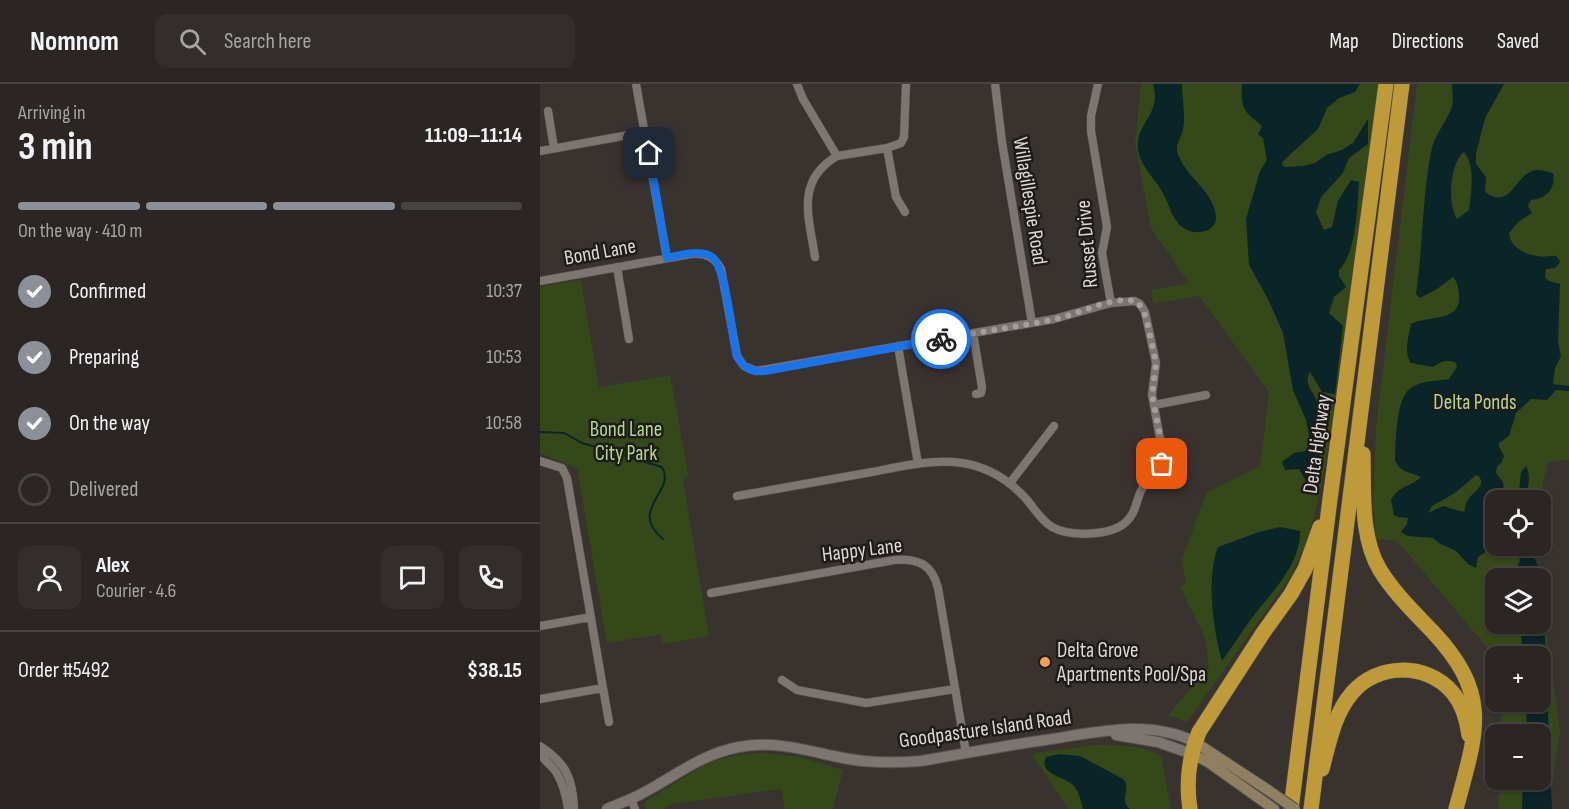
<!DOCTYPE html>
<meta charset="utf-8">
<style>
body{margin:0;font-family:"Sofia Sans Condensed",sans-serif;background:#332e2c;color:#f1f3f6;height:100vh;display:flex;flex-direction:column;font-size:22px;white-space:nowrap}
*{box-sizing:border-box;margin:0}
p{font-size:20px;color:#a6a5a6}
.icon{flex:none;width:33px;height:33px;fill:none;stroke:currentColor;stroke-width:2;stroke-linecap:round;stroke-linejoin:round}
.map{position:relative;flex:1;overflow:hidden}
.details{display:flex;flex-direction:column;background:#2b2624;width:540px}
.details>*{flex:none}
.controls{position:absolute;left:945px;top:406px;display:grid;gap:12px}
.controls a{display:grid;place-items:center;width:66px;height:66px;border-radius:12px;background:#2b2624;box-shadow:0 2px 4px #0004,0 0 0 2px #474341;font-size:30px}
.pin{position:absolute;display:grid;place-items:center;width:51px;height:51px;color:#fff;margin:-26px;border-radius:12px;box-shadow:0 3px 9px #0006}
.courier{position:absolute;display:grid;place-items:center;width:60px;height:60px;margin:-30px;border:4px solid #1a73e8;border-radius:50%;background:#fff;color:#222;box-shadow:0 2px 8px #0007}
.headline em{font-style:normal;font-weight:700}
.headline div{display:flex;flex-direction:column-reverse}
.headline{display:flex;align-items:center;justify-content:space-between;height:102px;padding:0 18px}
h1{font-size:39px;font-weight:700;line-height:45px}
.bar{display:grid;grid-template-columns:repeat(4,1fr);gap:9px 6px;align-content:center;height:72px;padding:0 18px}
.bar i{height:8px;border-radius:4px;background:#474341}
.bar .on{background:#8c9099}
.bar p{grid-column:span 4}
.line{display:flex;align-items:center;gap:15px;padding:0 18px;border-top:2px solid #474341}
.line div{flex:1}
.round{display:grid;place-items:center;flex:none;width:63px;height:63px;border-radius:12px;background:#332e2c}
ol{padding:0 18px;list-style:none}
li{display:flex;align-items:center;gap:18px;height:66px}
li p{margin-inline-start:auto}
li .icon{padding:6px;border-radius:50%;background:#8c9099;color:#fff;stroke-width:4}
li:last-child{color:#a6a5a6}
li i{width:33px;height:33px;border:3px solid #474341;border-radius:50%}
header{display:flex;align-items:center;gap:36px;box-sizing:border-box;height:84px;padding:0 30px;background:#2b2624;border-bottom:2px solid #474341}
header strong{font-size:28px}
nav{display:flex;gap:33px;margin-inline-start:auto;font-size:21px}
.search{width:420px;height:54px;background:#332e2c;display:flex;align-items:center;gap:15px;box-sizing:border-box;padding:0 21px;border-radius:12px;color:#a6a5a6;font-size:22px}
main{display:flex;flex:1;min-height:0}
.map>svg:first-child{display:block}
.green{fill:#34481a}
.water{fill:#092527;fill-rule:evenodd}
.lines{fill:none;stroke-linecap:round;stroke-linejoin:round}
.stream{stroke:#092527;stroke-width:2}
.minor-casing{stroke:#55504d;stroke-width:9}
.tertiary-casing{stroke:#55504d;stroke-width:12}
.secondary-casing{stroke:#55504d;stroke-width:12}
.motorway-casing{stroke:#55504d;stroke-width:16}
.minor{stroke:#7c7572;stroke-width:8}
.tertiary{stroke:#7c7572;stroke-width:10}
.secondary{stroke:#908061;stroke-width:10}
.motorway{stroke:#be9b38;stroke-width:15}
.secondary-bridge-casing{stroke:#55504d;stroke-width:12;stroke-linecap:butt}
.secondary-bridge{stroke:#908061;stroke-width:10}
.done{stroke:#a49f9d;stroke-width:6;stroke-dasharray:0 10.8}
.route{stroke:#1a73e8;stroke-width:8}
.poi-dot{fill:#fb9e50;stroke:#1e1b1a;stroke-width:2}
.labels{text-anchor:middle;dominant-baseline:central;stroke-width:5;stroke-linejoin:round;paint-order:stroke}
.street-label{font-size:21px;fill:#ddd9d7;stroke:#1e1b1a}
.park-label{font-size:21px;fill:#b3d989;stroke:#1e1b1a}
.poi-label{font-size:21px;fill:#ddd9d7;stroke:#1e1b1a;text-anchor:start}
</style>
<header>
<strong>Nomnom</strong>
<div class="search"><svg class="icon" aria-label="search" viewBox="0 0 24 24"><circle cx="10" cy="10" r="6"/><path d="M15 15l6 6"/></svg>Search here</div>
<nav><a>Map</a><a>Directions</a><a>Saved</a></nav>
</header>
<main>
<section class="details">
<div class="headline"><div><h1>3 min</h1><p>Arriving in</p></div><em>11:09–11:14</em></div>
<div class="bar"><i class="on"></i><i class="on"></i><i class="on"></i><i></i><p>On the way · 410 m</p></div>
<ol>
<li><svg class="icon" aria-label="check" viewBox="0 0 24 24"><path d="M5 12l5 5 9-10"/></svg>Confirmed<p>10:37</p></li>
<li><svg class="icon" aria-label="check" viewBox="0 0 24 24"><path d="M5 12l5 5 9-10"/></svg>Preparing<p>10:53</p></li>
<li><svg class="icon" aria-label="check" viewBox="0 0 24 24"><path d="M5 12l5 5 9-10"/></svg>On the way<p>10:58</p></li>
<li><i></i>Delivered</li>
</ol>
<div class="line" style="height:108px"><a class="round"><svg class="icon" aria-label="person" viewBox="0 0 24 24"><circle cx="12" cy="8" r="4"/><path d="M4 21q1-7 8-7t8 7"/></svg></a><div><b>Alex</b><p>Courier · 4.6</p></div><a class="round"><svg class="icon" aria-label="chat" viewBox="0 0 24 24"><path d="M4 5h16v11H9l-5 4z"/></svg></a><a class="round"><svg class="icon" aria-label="phone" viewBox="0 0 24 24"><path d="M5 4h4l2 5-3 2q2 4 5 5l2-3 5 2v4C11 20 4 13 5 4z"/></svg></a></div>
<div class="line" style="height:78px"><div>Order #5492</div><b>$38.15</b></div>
</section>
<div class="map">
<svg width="1029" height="725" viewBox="0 0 1029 725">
<rect width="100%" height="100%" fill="#393330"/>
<path class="green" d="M601 0H839L798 314 780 409 767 458 751 492 647 638 628 631 669 583 665 553 640 503 646 500 642 476 666 409 720 382 729 308 659 212 613 220 611 206 649 199 611 144 595 59Z
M877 0H1029V376L1008 378 999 417H956V462H991L997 495H956V540H1000L1004 530 1020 646 1009 725H958L959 696H1000V651H961L962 618H1000V573H955L859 459 855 456 836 455 833 421 836 344Z
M41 196 59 303 130 291 149 394 143 396 169 552 123 560 121 550 67 559 37 384 0 369V203Z
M555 661C573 661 606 661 621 672L631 725H528L493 672 496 669Z
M224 669 260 673 303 686 293 725H245L241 705 131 720 124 725H106L104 721 107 716 168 679 196 671Z"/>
<path class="water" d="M613 0H642C642 13 646 34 643 45 642 53 636 59 637 67 644 93 673 105 676 132 677 142 668 148 659 148 651 149 644 145 639 140 631 132 629 120 624 111 617 96 599 82 598 64 596 38 622 31 613 0Z
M702 0H820L815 8 799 14 787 24 778 45 743 77 742 81 746 83 763 82 775 79 786 71 802 66 813 59 828 35V60L809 74 803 89 781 113 776 128 784 146 792 143 798 117 811 96 819 98C817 123 817 168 799 186V192L806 203 794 213 789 229 803 242 795 310 782 308 770 288C763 299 773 307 777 318 786 345 778 381 773 409L759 385 745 386 742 378 754 369 766 367 770 356 766 336 753 306 743 249 728 215 709 181 706 135 720 87 727 76 723 54 718 50 722 42C703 26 701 26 702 0Z
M912 0H964L945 34 936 70V80L946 93 945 108C973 128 974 87 998 86 1003 86 1008 88 1013 89 1016 105 1006 115 991 116L988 122 992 129 978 138 969 149C970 163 984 170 997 172 1003 174 1010 171 1016 172L1020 177 1019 180 1015 184 1006 185 1005 193 1009 197 1020 200 1018 258 1021 272 1015 284 1013 300 1029 302V307L1016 306 1007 316 991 315 976 329 969 352 959 359V363L964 372 962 378 957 383 956 389 963 398 965 417H956L955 458 952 459 949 466 938 473 936 484 928 480 916 467 899 459 893 454 868 452 861 448 867 440 868 434 858 433 854 431 851 416C859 401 869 404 881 393 870 388 859 388 855 376 856 358 855 313 872 303 882 297 897 297 909 295L917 283 916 279C907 274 900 278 893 283L871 279C863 268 869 252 871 240 888 231 922 239 919 211 918 204 918 198 913 193L897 205 880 214 876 210C883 163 882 115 891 68 894 51 906 39 912 23 914 16 912 7 912 0ZM924 68C936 83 931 108 929 126L917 135C907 121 910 78 924 68ZM936 391 939 392C948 406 925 408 925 426L923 428 903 422 888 429 892 422 915 409Z
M986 382C992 393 987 405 985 417H978L981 388Z
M740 443 760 447C761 481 730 510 711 535 701 549 692 563 682 577 673 545 666 494 678 463L719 448Z
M966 462H988L1000 486 1004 530 1012 725H982L983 696H1000V651H987L986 618H1000V573H983L980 540H1000V495H977L975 488 980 476 975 466Z
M519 670 540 672 583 695C592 705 578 716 590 725H543C541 717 539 708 534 702 525 692 498 691 506 673Z"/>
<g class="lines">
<path class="stream" d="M0 348 24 349 42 359 122 383C137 407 87 425 123 455
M952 459 956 461"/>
<g class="minor-casing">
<path id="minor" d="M96 0 127 174
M257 0 263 15 297 72C255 97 269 133 275 173
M455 0 462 58 492 239
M8 27 14 64
M347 64 356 113 365 128
M0 67 105 48
M297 72 347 64 361 59 364 53 366 0
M77 183 89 255
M0 197 151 170C165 169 174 172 181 185L197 272 204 282 216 287 514 235 571 219
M433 249 442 303 441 309 436 310
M358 262 378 380
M614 321 666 311
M0 377 22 384 27 394 63 604 0 615
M470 399 514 342
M197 412C242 404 287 396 332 388 358 383 386 376 413 378 443 380 468 394 488 417 495 426 502 437 512 443 530 453 571 452 586 438 595 430 596 419 600 409 605 395 622 388 623 371L612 311 616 279 605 228 600 220 595 217 571 219 562 169 567 143 551 47V32L558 0
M171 509 354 476C378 474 392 480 398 504L426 669
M0 542 51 533
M242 596 257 606 326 619 415 605
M63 604 69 638
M0 662C26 679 33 694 34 725
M0 669C4 676 8 679 13 684 22 695 26 711 28 725
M91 715 95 725"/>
</g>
<g class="tertiary-casing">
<path id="tertiary" d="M576 651 618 658 652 670
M67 725C78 720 90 716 101 710 134 693 161 670 199 663 236 656 268 667 303 674 328 679 356 679 381 677 422 670 463 662 505 656 553 649 608 634 655 658"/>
</g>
<g class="secondary-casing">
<path id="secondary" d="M655 658 728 706
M652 670 668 678 734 725"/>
</g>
<g class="motorway-casing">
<path id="motorway" d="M823 370C824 407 820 453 840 486 854 509 875 529 893 548 953 612 936 649 916 725
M782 685C789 659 794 630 812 609 837 579 887 578 913 609 922 620 927 636 929 651
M650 725C646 700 649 672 659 648L723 549 751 510 765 485 780 443
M751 725 790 415 846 0
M771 725 862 0"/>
</g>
<use href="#minor" class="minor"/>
<use href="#tertiary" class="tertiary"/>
<use href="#secondary" class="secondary"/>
<use href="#motorway" class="motorway"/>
<g class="secondary-bridge-casing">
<path id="secondary-bridge" d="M728 706 755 725"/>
</g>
<use href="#secondary-bridge" class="secondary-bridge"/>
</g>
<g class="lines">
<path class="done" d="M401 255C439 248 478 243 516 235 539 230 575 210 598 218L606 233 616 279 612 311 623 367 622 380"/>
<path class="route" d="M109 69 127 174C140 171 160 165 172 173 186 183 192 253 197 272 203 284 211 288 225 287L401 255"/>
</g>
<circle class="poi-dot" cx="505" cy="578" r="6"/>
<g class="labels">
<g class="street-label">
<text transform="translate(490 117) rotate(81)">Willagillespie Road</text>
<text transform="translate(547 160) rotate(-95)">Russet Drive</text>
<text transform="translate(60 168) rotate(-10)">Bond Lane</text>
<text transform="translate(777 360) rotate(-82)">Delta Highway</text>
<text transform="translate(322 466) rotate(-7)">Happy Lane</text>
<text transform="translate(445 645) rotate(-8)">Goodpasture Island Road</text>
</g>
<g class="park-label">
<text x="935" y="318">Delta Ponds</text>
<text x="86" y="345">Bond Lane<tspan x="86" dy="24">City Park</tspan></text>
</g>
<g class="poi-label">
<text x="517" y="566">Delta Grove<tspan x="517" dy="24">Apartments Pool/Spa</tspan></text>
</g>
</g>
</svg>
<div class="controls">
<a><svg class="icon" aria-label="locate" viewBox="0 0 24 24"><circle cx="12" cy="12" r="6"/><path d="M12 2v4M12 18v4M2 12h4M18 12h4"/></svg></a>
<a><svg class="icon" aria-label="layers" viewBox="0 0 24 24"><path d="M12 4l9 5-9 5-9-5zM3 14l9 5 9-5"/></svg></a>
<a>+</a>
<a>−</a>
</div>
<div class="pin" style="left:622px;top:380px;background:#ea580c"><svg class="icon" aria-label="bag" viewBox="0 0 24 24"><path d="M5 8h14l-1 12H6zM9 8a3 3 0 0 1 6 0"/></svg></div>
<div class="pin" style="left:109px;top:69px;background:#1f2937"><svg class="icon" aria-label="home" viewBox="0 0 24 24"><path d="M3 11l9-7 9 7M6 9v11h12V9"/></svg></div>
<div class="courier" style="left:401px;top:255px"><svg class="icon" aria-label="bike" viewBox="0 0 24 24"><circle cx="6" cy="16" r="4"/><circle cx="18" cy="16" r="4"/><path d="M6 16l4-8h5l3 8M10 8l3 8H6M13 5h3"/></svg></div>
</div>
</main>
